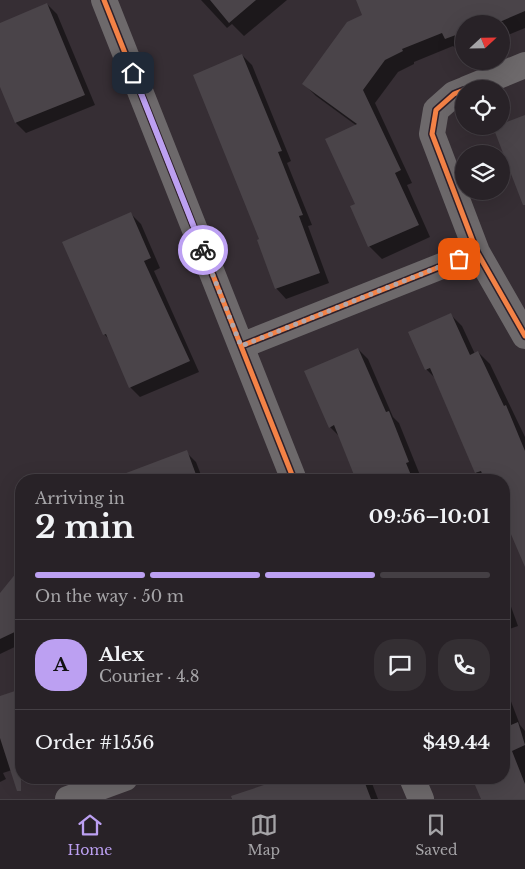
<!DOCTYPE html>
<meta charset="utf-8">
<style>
body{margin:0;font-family:"Libre Baskerville",serif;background:#342f33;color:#f1f3f6;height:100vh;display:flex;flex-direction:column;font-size:19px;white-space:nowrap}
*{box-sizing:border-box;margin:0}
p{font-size:16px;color:#a5a4a7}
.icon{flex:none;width:28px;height:28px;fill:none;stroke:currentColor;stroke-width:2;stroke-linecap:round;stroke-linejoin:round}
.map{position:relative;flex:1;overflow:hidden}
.sheet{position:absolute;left:15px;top:474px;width:495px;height:310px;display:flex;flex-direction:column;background:#282227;border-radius:20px;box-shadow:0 5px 20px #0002,0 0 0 1px #443f44}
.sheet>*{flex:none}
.needle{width:32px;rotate:68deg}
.fabs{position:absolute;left:455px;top:15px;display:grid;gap:10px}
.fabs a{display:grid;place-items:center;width:55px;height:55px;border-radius:50%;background:#282227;box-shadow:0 5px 20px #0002,0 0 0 1px #443f44;font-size:25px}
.pin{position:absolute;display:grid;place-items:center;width:42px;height:42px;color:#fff;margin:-21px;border-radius:10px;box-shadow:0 2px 8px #0006}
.courier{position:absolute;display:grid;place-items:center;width:50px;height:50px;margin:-25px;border:4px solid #bca0f2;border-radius:50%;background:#fff;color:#222;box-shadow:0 1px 6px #0007}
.overview em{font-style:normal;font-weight:800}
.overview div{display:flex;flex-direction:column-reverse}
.overview{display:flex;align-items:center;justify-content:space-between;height:85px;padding:0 20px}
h1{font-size:32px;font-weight:800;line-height:38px}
.bar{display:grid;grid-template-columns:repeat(4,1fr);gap:8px 5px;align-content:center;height:60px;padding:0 20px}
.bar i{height:6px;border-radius:4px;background:#443f44}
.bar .on{background:#bca0f2}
.bar p{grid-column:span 4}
.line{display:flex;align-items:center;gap:12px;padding:0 20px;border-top:1px solid #443f44}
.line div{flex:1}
.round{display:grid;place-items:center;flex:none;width:52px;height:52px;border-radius:20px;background:#342f33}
.dock{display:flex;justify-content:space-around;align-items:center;height:70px;border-top:1px solid #443f44;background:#282227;font-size:14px;color:#a5a4a7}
.dock a{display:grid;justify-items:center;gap:2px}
.dock .on{color:#bca0f2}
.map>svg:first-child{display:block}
.shadow{fill:#0007}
.building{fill:#4a4449}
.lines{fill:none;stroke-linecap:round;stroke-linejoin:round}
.minor{stroke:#6d696b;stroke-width:26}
.cycleway-casing{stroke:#2e212b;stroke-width:8}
.cycleway{stroke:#f48246;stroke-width:5}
.done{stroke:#b0a7ad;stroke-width:5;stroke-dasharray:0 9}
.route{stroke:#bca0f2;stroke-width:6}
</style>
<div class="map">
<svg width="525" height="799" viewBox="0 0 525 799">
<rect width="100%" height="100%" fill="#362e34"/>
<path class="shadow" d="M201 0H287L244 36 232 24 227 28Z
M357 0H525V28L501 38V24H464V49L458 51 453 46 414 62V64L398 72 375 103 412 183 407 185 430 237 382 259 369 246 357 204V126L316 96 304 84 364 16Z
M47 4 57 14 95 105 26 133 16 123 0 85V24Z
M242 55 252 65 291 161 287 163 312 225 308 226 329 283 286 299 276 288 260 240Z
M131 214 141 224 160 268 154 271 199 372 140 397 130 387 110 340 104 334Z
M450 314 462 326 475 354 478 352 490 364 525 437V564L504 515V480H483L476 473 435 378 427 370 410 333Z
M358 349 368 359 393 417 399 423 422 480H357L339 436 330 427Z
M186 452 196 462 203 480H136Z
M74 477 77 480H61Z
M21 569V644L0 654V595Z
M504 587 518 626 504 631Z
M504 683 520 725 525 731V799H482L474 779 504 778Z
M21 691V767L3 773 6 779 0 782V698Z
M289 778H370L378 799H231Z"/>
<path class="building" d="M210 0H256L229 23Z
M356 0H525V11L495 24H464V32L445 39 442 33 402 49 403 51 385 60 363 90 401 170 395 173 419 225 368 247 350 206 355 204 325 139 357 124 302 84 347 22 362 15Z
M47 3 85 95 15 123 0 87V23Z
M242 54 282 151 278 152 303 215 299 216 320 273 275 289 257 240 259 239 193 75Z
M525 115V205H523L493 127 501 126V124Z
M131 212 151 258 144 261 190 361 129 388 106 334 103 335 62 242Z
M451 313 470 355 478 351 504 406 506 405 525 451V567L504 518V480L484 479 481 471 475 473 430 368 425 370 408 332Z
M358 348 386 412 389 411 409 462 406 463 413 480H356L334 425 329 428 304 371Z
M187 450 198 480H113V478Z
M21 567V629L0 639V593Z
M21 689V791H17L0 738V696Z
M518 722 525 745 512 751 525 784V799H481L472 778H504V728Z
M285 778H363L371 799H232L231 796Z"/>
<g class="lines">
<path class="minor" d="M104 0 294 480
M466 89 525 65
M464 90 454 94 436 110 432 134 477 252 525 336
M241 346 477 252
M412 778 421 799
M68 799 125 778"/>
<g class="cycleway-casing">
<path id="cycleway" d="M104 0 294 480
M464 90 454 94 436 110 432 134 477 252 525 336
M241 346 477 252"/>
</g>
<use href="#cycleway" class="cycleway"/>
</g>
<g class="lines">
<path class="done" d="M203 250 241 346 459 259"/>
<path class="route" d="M133 73 203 250"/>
</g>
</svg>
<div class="fabs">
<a><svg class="needle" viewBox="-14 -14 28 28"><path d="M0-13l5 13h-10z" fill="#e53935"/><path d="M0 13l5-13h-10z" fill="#a5a4a7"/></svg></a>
<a><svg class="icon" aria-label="locate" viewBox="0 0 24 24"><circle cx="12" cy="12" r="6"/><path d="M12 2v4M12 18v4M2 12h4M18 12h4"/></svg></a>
<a><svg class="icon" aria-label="layers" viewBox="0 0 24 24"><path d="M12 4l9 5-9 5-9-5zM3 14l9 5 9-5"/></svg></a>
</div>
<div class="pin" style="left:459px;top:259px;background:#ea580c"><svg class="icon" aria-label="bag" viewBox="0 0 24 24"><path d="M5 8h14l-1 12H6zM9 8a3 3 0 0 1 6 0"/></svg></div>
<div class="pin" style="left:133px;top:73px;background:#1f2937"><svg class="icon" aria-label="home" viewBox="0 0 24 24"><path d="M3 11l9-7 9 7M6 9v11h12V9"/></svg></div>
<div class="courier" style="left:203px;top:250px"><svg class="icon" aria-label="bike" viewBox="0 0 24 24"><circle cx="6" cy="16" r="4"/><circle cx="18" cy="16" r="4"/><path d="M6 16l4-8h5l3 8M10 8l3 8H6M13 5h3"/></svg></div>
<section class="sheet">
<div class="overview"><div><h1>2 min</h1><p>Arriving in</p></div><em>09:56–10:01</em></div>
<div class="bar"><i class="on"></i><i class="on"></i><i class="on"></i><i></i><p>On the way · 50 m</p></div>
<div class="line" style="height:90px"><b class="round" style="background:#bca0f2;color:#111">A</b><div><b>Alex</b><p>Courier · 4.8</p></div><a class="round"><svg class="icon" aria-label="chat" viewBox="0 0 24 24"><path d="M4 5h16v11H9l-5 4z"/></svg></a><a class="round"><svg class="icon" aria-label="phone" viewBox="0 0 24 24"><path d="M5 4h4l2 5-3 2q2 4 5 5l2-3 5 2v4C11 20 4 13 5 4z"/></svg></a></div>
<div class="line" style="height:65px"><div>Order #1556</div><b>$49.44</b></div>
</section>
</div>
<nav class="dock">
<a class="on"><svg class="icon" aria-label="home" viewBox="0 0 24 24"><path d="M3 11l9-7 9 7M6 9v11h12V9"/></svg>Home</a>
<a><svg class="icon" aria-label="map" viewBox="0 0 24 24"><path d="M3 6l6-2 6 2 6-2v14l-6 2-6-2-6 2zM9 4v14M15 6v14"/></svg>Map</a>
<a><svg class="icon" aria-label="saved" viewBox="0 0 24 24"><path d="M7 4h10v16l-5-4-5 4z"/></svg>Saved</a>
</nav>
